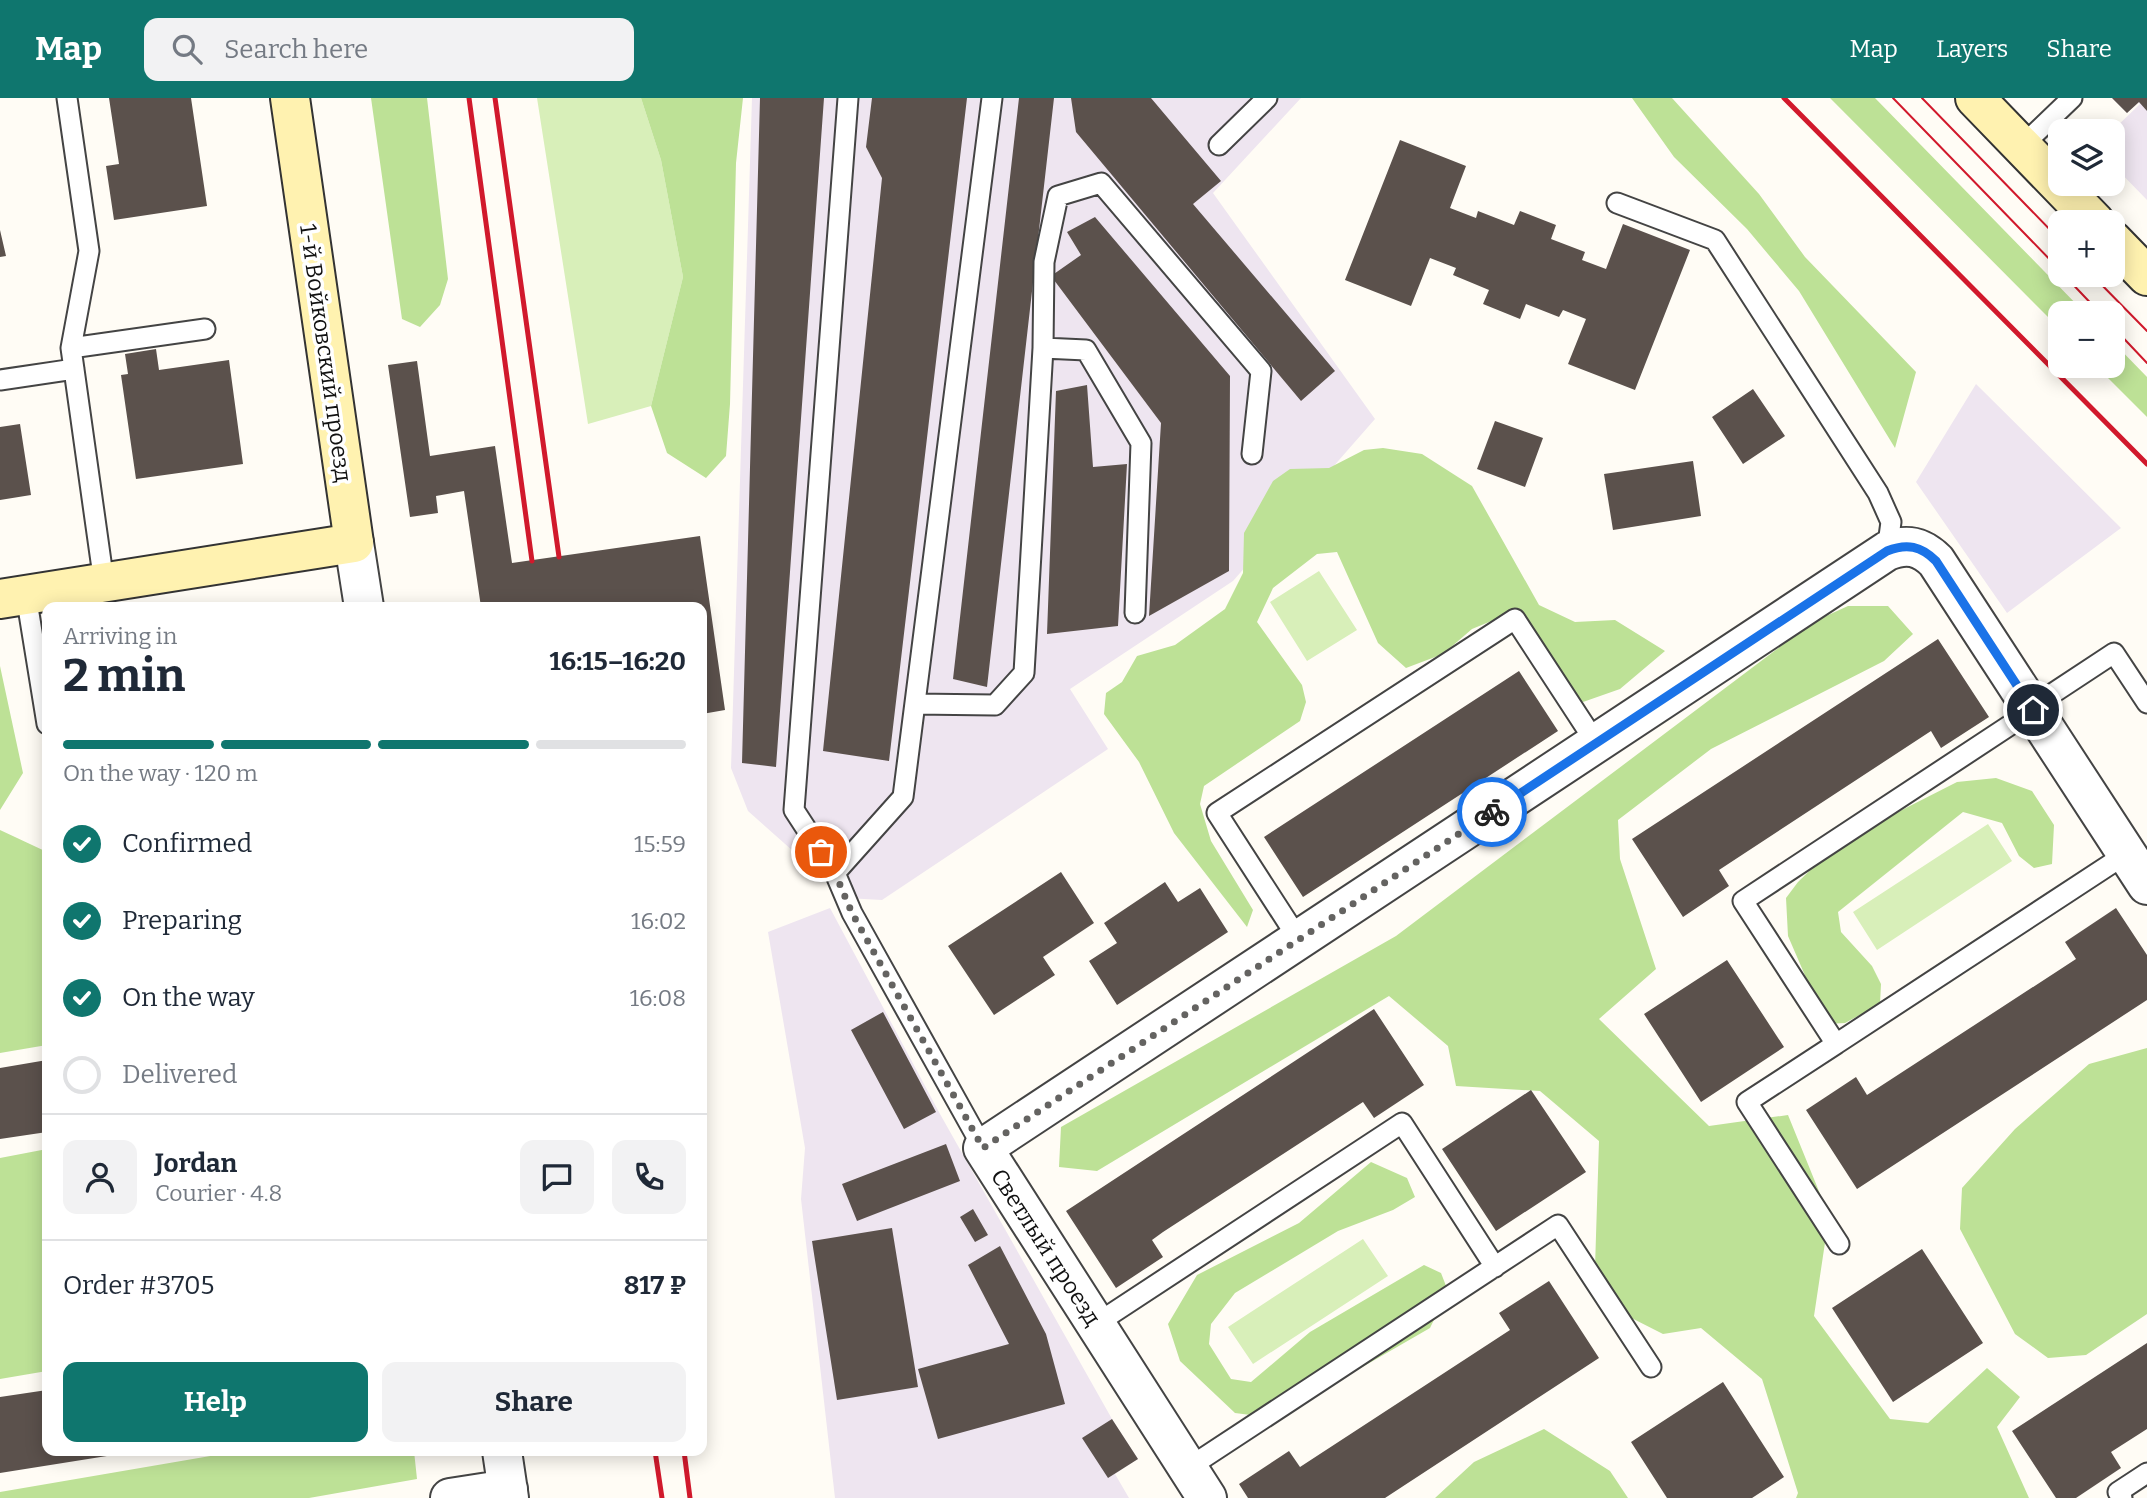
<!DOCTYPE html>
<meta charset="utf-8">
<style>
body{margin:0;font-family:Bitter,serif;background:#f2f2f3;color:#1f2937;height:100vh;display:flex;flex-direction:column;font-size:26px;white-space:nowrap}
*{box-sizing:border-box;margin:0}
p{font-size:23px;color:#747a83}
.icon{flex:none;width:38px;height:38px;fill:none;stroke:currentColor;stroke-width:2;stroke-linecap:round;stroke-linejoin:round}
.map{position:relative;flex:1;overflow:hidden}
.sheet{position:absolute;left:42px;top:504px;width:665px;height:854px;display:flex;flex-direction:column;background:#fff;border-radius:14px;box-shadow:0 4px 18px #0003}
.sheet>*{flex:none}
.tools{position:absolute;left:2048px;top:21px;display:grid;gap:14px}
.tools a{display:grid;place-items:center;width:77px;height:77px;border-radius:14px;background:#fff;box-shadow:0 4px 18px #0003;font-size:35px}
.pin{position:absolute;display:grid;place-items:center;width:60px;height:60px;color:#fff;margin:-30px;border:4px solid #fff;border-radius:50%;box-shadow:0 2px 7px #0007}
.courier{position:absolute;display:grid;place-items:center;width:70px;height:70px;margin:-35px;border:5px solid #1a73e8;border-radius:50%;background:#fff;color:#222;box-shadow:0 2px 9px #0007}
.head em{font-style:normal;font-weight:700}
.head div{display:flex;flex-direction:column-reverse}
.head{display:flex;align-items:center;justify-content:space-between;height:119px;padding:0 21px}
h1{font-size:46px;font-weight:700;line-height:52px}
.bar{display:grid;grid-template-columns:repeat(4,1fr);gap:10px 7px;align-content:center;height:84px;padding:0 21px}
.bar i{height:9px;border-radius:5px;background:#e0e1e3}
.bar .active{background:#0f766e}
.bar p{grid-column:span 4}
.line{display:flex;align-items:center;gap:18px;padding:0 21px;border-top:2px solid #e0e1e3}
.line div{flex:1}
.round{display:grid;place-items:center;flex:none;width:74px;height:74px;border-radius:14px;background:#f2f2f3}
ol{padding:0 21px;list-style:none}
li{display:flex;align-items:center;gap:21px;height:77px}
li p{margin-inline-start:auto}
li .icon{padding:7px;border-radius:50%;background:#0f766e;color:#fff;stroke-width:4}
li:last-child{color:#747a83}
li i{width:38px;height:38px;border:4px solid #e0e1e3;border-radius:50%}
.cta{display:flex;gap:14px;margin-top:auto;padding:14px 21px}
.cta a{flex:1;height:80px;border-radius:14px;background:#0f766e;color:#fff;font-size:28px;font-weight:700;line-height:80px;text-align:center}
.cta a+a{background:#f2f2f3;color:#1f2937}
header{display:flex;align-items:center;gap:42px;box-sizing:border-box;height:98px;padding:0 35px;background:#0f766e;color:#fff}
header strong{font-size:33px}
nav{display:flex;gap:38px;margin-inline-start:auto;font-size:24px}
.search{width:490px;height:63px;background:#f2f2f3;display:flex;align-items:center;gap:18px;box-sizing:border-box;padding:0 24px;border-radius:14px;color:#747a83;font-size:26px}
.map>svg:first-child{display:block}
.industrial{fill:#eee5f0}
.green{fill:#d8efb9}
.forest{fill:#bde196}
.building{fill:#5b514c}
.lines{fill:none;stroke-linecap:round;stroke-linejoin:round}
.lane-casing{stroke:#444;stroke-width:23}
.street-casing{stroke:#444;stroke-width:42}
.secondary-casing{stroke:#333;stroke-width:42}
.lane{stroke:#fff;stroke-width:19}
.street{stroke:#fff;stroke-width:38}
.secondary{stroke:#fff2b0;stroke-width:38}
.tram{stroke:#d1192c;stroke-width:2}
.rail{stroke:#d1192c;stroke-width:5}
.done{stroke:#646361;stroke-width:7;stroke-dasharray:0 12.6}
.route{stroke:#1a73e8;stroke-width:9}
.labels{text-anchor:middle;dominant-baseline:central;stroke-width:7;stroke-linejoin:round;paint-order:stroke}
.street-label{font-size:23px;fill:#111;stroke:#fff}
</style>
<header>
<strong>Map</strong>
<div class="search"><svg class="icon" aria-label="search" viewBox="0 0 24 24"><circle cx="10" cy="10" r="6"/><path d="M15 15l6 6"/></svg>Search here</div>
<nav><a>Map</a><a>Layers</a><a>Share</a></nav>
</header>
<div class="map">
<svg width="2147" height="1400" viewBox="0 0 2147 1400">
<rect width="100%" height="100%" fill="#fffcf5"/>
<path class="industrial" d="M752 0H1301L1213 95 1375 321 1233 483 1070 591 1108 651 882 802 846 800 748 713 731 670Z
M2112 0H2147V102L2112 66V33L2140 6 2138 5 2127 15Z
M1976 286 2121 430 2007 515 1916 384Z
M830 810 940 1016 1112 1321 1138 1361 1115 1376 1129 1400H835L801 1101 805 1050 768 834Z"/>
<path class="green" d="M537 0H641L661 62 683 179 651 308 588 326Z
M1319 473 1357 532 1307 563 1270 504Z
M1988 726 2012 763 1877 852 1853 814Z
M1363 1141 1388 1178 1253 1266 1228 1229Z"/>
<path class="forest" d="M371 0H427L448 181 440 207 420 229 402 221Z
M641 0H743L736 65 730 306 726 358 706 380 667 355 651 308 683 179 661 62Z
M1632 0H1672L1759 96 1805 159 1916 274 1895 350 1799 193 1747 131 1674 59Z
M1830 0H1875L2085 215H2060V231Z
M2112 243 2147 279V319L2096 268H2112Z
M1383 350 1422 356 1472 388 1539 507 1575 524 1615 522 1665 553 1620 591 1583 604 1557 588 1518 512 1472 531 1443 556 1406 570 1378 545 1337 454 1317 456 1273 490 1257 524 1302 587 1306 604 1300 623 1204 688 1200 706 1211 743 1253 812 1247 829 1174 735 1139 664 1104 616 1106 595 1122 584 1137 558 1175 547 1225 511 1243 475 1244 435 1273 383 1290 371 1329 370 1364 352Z
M1848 508H1888L1913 536 1884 563 1711 651 1618 722 1620 761 1656 871 1599 921 1709 1028 1788 1017 1829 1118 1814 1218 1890 1321 1928 1325 1987 1270 2020 1299 1997 1329 2029 1400H1796L1798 1395 1762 1281 1701 1230 1663 1236 1594 1201 1599 1043 1540 993 1456 988 1448 948 1389 898 1097 1073 1059 1069 1061 1029 1396 838 1813 524Z
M0 568 23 675 0 712Z
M1996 680 2032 693 2054 727 2052 766 2034 770 2019 758 2002 725 1963 714 1838 814 1841 834 1872 868 1881 886 1880 906 1845 925 1826 926 1788 838 1786 800 1798 784 1839 744 1957 684Z
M0 732 47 754V947L0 955Z
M2147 950V1216L2086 1257 2048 1260 2015 1236 1960 1131 1962 1090 2015 1031 2089 966Z
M47 1051V1273L0 1281V1060Z
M1371 1064 1407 1080 1415 1099 1393 1112 1338 1133 1235 1195 1211 1226 1209 1246 1231 1281 1251 1284 1310 1234 1424 1167 1441 1175 1448 1193 1430 1230 1274 1320 1235 1315 1180 1263 1168 1226 1197 1177 1299 1125Z
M1544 1331 1610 1373 1628 1400H1435L1474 1364Z
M223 1353H414L417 1381 309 1400H0V1394L222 1356Z"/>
<path class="building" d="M109 0H191L207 108 114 122 106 68 119 66Z
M760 0H824L776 669 742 665Z
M872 0H967L889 663 823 653 882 80 866 49Z
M1019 0H1054L987 589 953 581Z
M1071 0H1151L1221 83 1193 106 1335 273 1301 303 1076 34Z
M2112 0H2147V13L2139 4 2127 15Z
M1400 42 1466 68 1450 110 1476 120 1478 113 1514 127 1520 113 1556 127 1551 141 1585 154 1582 162 1606 171 1623 126 1690 152 1635 292 1568 266 1586 221 1563 212 1559 219 1526 206 1520 221 1483 206 1489 192 1453 177 1456 170 1430 160 1411 208 1345 182Z
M1095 119 1230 278 1229 473 1149 518 1161 325 1051 178 1081 157 1067 134Z
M0 132 6 158 0 159Z
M156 251 159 272 229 262 243 366 136 381 121 277 128 276 125 256Z
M417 263 430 358 495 348 512 465 700 438 725 612 702 616V509H481L464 393 436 398 438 415 410 419 388 267Z
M1087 287 1093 369 1127 366 1118 528 1047 536 1056 293Z
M1753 291 1785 338 1743 366 1712 319Z
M1495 323 1543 340 1525 389 1477 371Z
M20 326 31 397 0 402V329Z
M1693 363 1701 418 1613 432 1604 376Z
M1938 541 1989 619 1941 650 1931 633 1719 772 1729 788 1683 819 1632 741Z
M1519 573 1558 633 1303 799 1264 739Z
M1061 774 1094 825 1043 859 1055 877 994 917 948 848Z
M1165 784 1178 804 1200 790 1228 834 1117 907 1089 863 1117 845 1104 825Z
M2116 810 2147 857V902L1857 1091 1806 1012 1856 979 1867 997 2076 861 2065 844Z
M1727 862 1784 949 1701 1004 1644 916Z
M1374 911 1424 987 1374 1020 1363 1004 1163 1134 1152 1142 1163 1159 1116 1190 1066 1113Z
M883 914 936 1014 904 1031 851 932Z
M47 962V1034L0 1041V970Z
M1531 992 1586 1074 1496 1133 1442 1051Z
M946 1046 960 1083 857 1123 842 1086Z
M973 1111 988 1137 975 1144 960 1119Z
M892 1130 918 1289 837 1302 812 1143Z
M1000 1148 1046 1236 1065 1306 938 1341 918 1271 1009 1246 968 1167Z
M1922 1151 1983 1245 1893 1304 1832 1210Z
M1549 1183 1599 1260 1385 1400H1248L1239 1386 1289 1353 1300 1369 1510 1232 1499 1215Z
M2147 1245V1331L2111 1354 2121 1370 2076 1400H2056L2012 1333Z
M1723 1284 1784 1379 1752 1400H1667L1631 1344Z
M47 1292V1353L132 1354 0 1375V1299Z
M1112 1321 1138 1361 1108 1380 1082 1340Z"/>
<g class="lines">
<g class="lane-casing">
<path id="lane" d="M67 0 89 153 71 250 104 485
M1219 47 1267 0
M2021 49 2072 0
M1617 105 1715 142 1878 395 1891 424 1887 453
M71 250 205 231
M1043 250 1086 252 1141 345 1135 515
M0 282 74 271
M26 497 47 626
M915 606 995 607 1024 575 1043 250 1044 164 1058 98 1101 85 1261 273 1252 356
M2032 609 2114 555 2147 605
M835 775 794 712 848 0
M1299 842 1217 715 1515 521 1596 645
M1836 946 2126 756
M983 1050 852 815 835 775 903 699 992 0
M1839 1146 1747 1004 1836 946 1743 803 2033 612
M1096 1226 1402 1025 1495 1169
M1188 1370 1558 1127 1651 1269
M2122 1400 2118 1394 2147 1375"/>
</g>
<g class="street-casing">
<path id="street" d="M354 445 364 509
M502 1353 509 1400
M450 1400 508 1391
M1207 1400 983 1050 1887 453C1907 445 1921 448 1936 463L2147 787"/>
</g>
<g class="secondary-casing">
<path id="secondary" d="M1975 0 2095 124
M2112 142 2147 178
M0 501 354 445 290 0"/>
</g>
<use href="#lane" class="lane"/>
<use href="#street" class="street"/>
<use href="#secondary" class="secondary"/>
<path class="tram" d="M1893 0 2060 172
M1922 0 2060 142
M2064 177 2100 215
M2092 177 2147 233
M2112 228 2147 265"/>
<path class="rail" d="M469 0 532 463
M495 0 559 459
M1784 0 2147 366
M655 1353 662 1400
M684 1353 690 1400"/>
</g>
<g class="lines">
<path class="done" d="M821 754 835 775 852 815 983 1050 1492 714"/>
<path class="route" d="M1492 714 1887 453C1907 445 1921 448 1936 463L2033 612"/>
</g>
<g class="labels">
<g class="street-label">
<text transform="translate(326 255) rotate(82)">1-й Войковский проезд</text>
<text transform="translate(1046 1149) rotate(57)">Светлый проезд</text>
</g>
</g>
</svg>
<div class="tools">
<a><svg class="icon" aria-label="layers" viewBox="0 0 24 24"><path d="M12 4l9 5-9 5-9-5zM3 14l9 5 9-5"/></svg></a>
<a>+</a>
<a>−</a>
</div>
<div class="pin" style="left:821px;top:754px;background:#ea580c"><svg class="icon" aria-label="bag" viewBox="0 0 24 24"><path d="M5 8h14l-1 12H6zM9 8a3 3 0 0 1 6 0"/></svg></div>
<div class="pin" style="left:2033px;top:612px;background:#1f2937"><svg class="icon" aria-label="home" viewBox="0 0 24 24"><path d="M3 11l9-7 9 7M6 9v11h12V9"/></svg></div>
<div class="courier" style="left:1492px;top:714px"><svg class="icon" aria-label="bike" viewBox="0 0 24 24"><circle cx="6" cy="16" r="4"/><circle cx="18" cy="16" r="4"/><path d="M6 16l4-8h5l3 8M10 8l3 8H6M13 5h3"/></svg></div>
<section class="sheet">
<div class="head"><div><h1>2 min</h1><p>Arriving in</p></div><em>16:15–16:20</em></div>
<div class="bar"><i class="active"></i><i class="active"></i><i class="active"></i><i></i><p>On the way · 120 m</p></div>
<ol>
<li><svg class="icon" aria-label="check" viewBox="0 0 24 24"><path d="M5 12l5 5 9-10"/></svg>Confirmed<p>15:59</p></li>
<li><svg class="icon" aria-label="check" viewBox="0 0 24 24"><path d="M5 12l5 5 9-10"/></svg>Preparing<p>16:02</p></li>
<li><svg class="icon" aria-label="check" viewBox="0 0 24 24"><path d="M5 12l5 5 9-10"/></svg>On the way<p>16:08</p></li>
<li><i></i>Delivered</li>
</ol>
<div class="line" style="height:126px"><a class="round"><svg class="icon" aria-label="person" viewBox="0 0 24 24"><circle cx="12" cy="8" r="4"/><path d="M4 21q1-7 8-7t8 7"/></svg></a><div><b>Jordan</b><p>Courier · 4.8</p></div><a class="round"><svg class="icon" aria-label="chat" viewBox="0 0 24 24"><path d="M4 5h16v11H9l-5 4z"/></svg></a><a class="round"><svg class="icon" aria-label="phone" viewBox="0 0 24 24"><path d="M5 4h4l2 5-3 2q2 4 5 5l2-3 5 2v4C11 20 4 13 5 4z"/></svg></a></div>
<div class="line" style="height:91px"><div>Order #3705</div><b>817 ₽</b></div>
<div class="cta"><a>Help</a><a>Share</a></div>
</section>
</div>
